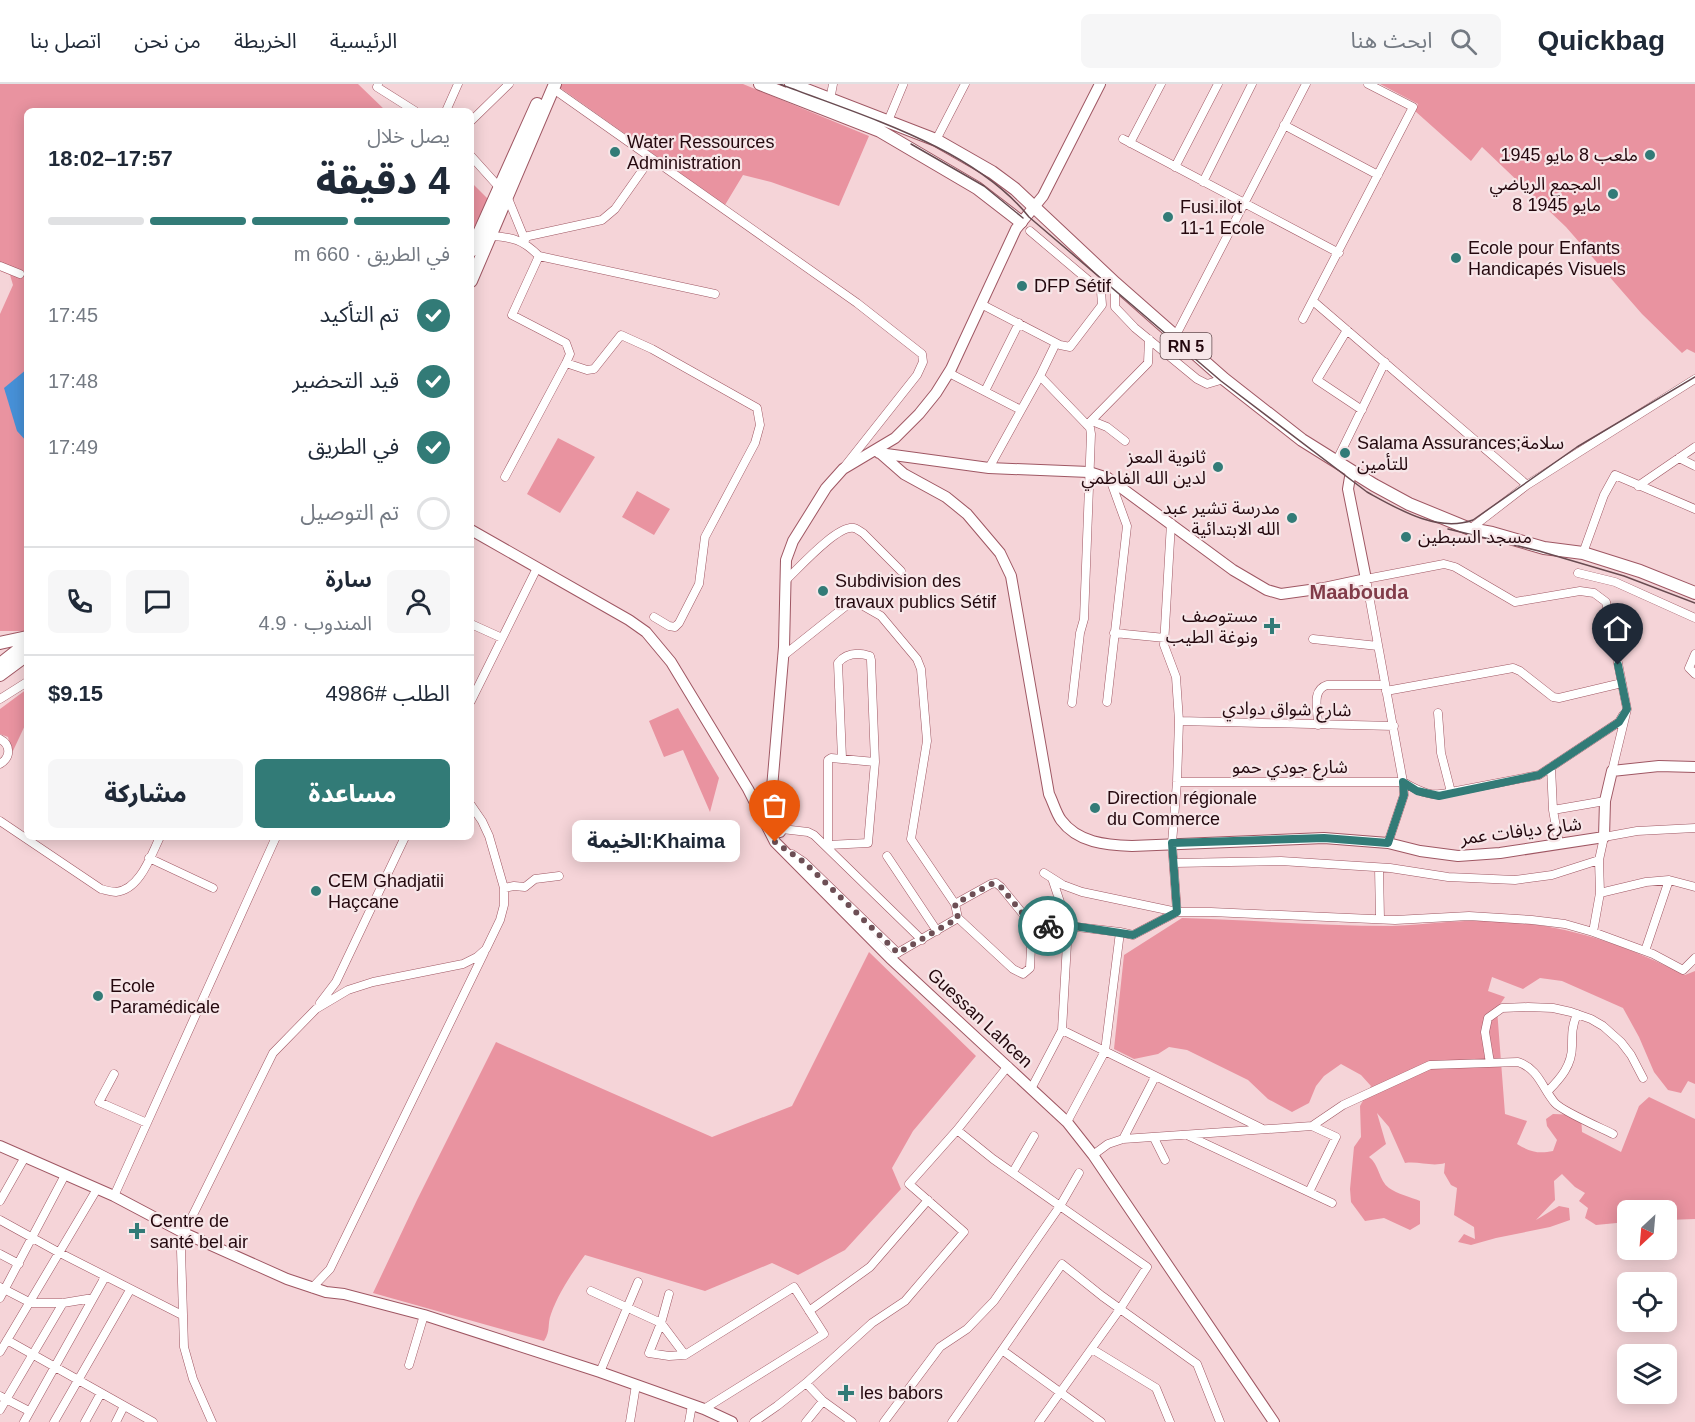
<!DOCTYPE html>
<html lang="ar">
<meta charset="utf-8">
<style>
body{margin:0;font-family:Arial,"Noto Sans Arabic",sans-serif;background:#f6f6f7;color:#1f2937;direction:rtl;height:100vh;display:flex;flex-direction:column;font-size:22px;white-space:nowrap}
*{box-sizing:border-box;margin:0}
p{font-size:20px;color:#747a83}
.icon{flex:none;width:33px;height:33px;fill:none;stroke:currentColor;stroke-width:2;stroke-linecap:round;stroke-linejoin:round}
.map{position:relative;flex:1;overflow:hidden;direction:ltr}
.side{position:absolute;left:24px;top:24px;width:450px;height:732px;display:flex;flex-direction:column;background:#fff;border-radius:9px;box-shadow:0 3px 15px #0003;direction:rtl}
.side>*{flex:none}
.needle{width:39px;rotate:206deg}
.controls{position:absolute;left:1617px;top:1116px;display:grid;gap:12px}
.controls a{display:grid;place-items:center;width:60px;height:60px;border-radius:9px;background:#fff;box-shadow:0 3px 15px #0003;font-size:30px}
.pin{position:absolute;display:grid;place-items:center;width:51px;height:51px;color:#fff;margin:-62px -26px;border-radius:50% 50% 50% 0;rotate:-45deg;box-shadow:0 0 6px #0007}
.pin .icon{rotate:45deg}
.courier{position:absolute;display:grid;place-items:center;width:60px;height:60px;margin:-30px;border:4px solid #327b77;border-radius:50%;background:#fff;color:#222;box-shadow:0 2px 8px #0007}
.bubble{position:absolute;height:42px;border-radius:9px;background:#fff;box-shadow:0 3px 15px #0003;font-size:20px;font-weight:800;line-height:42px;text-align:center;direction:rtl}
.summary em{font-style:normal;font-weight:800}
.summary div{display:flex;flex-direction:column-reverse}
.summary{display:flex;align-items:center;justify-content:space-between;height:102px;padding:0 24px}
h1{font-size:39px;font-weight:800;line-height:45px}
.bar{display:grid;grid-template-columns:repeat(4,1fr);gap:9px 6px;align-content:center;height:72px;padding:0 24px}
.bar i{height:8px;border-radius:4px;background:#e0e1e3}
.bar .selected{background:#327b77}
.bar p{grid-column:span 4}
.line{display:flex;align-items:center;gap:15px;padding:0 24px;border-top:2px solid #e0e1e3}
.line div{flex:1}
.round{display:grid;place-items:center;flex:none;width:63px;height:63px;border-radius:9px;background:#f6f6f7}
ol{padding:0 24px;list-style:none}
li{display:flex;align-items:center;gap:18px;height:66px}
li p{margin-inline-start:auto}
li .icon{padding:6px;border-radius:50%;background:#327b77;color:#fff;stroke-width:4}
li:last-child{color:#747a83}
li i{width:33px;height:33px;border:3px solid #e0e1e3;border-radius:50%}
.button{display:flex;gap:12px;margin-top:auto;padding:12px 24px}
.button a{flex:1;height:69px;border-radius:9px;background:#327b77;color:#fff;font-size:24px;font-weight:800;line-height:69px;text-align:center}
.button a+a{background:#f6f6f7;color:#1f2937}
header{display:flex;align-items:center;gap:36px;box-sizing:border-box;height:84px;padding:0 30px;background:#fff;border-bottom:2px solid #e0e1e3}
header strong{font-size:28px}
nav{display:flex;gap:33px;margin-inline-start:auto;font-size:21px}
.search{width:420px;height:54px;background:#f6f6f7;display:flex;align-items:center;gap:15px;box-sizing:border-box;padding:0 21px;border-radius:9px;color:#747a83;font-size:22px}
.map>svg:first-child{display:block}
.green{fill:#e993a0}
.water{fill:#4791d8}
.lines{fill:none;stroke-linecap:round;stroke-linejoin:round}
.street-casing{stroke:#9f5763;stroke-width:9}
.secondary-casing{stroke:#9f5763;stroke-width:12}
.primary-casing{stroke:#9f5763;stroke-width:14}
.street{stroke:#fff;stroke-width:8}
.secondary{stroke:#fff;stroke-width:10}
.primary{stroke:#fff;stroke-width:12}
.tram{stroke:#694b51;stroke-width:1.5}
.done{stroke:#6d4f55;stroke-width:6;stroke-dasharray:0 10.8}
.route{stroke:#327b77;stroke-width:8}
.poi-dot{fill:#327b77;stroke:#f7e6e8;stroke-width:2}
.labels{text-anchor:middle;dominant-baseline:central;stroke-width:4.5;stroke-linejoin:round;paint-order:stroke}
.shield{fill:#f7e6e8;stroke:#634b4f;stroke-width:1.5}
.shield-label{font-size:16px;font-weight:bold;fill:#24080e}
.poi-label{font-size:18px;fill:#24080e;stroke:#f7e6e8;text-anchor:start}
.street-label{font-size:18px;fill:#24080e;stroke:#f7e6e8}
.neighbourhood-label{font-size:20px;font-weight:bold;fill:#813c49;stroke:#f7e6e8}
</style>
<header>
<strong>Quickbag</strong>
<div class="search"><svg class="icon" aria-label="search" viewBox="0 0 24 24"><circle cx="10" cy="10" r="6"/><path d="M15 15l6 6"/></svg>ابحث هنا</div>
<nav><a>الرئيسية</a><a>الخريطة</a><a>من نحن</a><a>اتصل بنا</a></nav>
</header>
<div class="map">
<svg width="1695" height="1338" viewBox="0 0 1695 1338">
<rect width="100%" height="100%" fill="#f5d4d8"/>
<path class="green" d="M0 0H358L386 27H27V547H0V230L13 201 10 191 0 187Z
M561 0H743L869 52 839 122 771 98 743 91 725 121 559 3Z
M1380 0H1695V269L1687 265 1682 269 1642 230 1566 143 1482 63 1471 77 1415 27 1418 20Z
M471 98 488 115 471 150Z
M558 354 595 373 560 429 527 410Z
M637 407 670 425 654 451 622 433Z
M27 605V637L12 669 8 653 0 650V625Z
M678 624 719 694 710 728 683 666 664 673 649 637Z
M1182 834C1252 836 1322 842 1392 842 1417 841 1441 838 1465 837 1549 835 1610 854 1685 891L1695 887V1000L1688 997 1681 1009 1668 1006 1654 988 1639 953 1623 924 1562 897 1540 894 1523 905 1492 893 1488 907 1505 913 1497 925 1505 1030 1527 1037 1517 1060C1530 1068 1539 1070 1553 1067L1557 1056 1547 1042 1546 1035 1553 1030 1581 1031 1582 1048 1621 1068 1639 1022 1649 1013 1695 1035V1135L1667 1136 1666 1126H1628L1627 1138 1596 1141 1585 1134 1588 1124 1579 1117 1585 1109 1575 1103 1562 1090 1554 1097 1555 1116 1536 1136 1559 1122 1569 1124 1570 1136 1550 1143 1496 1154 1471 1161 1458 1158 1464 1150 1475 1155 1474 1143 1454 1131 1457 1104 1451 1101 1444 1089 1445 1079C1432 1083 1419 1077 1405 1079L1389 1043 1377 1029 1386 1060 1369 1073C1379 1080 1379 1097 1389 1104 1397 1110 1411 1113 1420 1117V1140L1410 1146 1384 1134 1365 1137 1351 1118 1350 1105 1354 1063 1361 1053 1360 1022 1371 1002 1361 991 1341 980 1324 992 1316 1002 1309 1019 1292 1028 1268 1015 1248 996 1187 966 1169 963 1158 970 1134 975 1114 965 1124 871Z
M869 868 976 972 913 1047 892 1084 901 1105 845 1166 798 1191 772 1179 705 1207 585 1171C572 1189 558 1210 551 1230 547 1241 551 1246 544 1257L373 1209 417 1116 496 958 712 1053 792 1022Z"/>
<path class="water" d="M27 285V358L17 347 4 304Z"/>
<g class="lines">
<g class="street-casing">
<path id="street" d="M378 0 377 3 415 27
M552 4 857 219 922 270 923 278 917 291 845 382
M830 16 833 0
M446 27 458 0
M471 37 509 0
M888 37 903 1
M1284 41 1378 91
M1123 55 1339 169
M936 56 965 0
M1130 59 1161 0
M471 72 507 112 525 156
M1175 83 1218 0
M1203 98 1252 0
M490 152C513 153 523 156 539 172L512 231 566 259 570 270 566 279 587 286 594 285 621 251 652 265 757 324 760 341 755 359 705 453 699 500 679 539 675 543 669 542 654 533
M524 153 602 136 615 125 651 74
M539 172 715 210
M0 182 20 190
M1115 199V223L1135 244 1197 295 1207 300 1224 295
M1313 217 1527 401
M981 220 1060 261 1070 263 1102 221 1101 207 1030 147
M1303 235 1413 23 1368 0
M1347 246 1317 296 1362 326
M1175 253 1306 0
M949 289 1021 326
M1040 292 1056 259
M985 307 1019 239
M1092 337 1107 343 1125 357
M1087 341 1148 279 1149 255
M1679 374 1695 382
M1336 378 1385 278
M989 384 1040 292 1090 344 1091 350 1084 535 1080 549 1072 619
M505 393 566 279
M1638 402 1695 363
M1470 445 1527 401 1695 295
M1583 469 1604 411 1615 391 1695 425
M1578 489 1615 498 1695 534
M786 496C799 484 837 441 854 444 856 444 861 448 863 449L901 487
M471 540 502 554
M1114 549 1165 554
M1313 555 1378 562
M1695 570 1689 584 1695 590
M783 572 847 521 860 520 881 532 917 575 921 585 927 657 911 755 955 820 958 834 1013 885 1023 890 1030 884 1032 841 1001 803 996 799 991 800 955 820
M1386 607 1513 584 1520 587 1553 613 1559 614 1622 599
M0 615 27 598
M471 617 537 484
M1107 618 1127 442 1111 398
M1438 629 1441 669 1451 708
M1179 637 1394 642
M1318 641C1318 626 1311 606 1327 601H1385
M0 655C11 661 11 673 0 680
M842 674 838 579C846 569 857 568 870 572L871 576 875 678 868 759 828 761V676L831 674 875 678
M1551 683 1553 726 1559 760
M1177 698H1403C1420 708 1433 714 1451 708L1539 691 1619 638 1623 631
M1553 726 1605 717
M0 737 101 805C105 806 111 808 116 808 140 806 151 771 160 753
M782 745 808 748 814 751 922 856
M1388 759 1404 711 1403 698 1366 495 1444 480 1455 483 1515 518 1580 507 1594 509 1606 518 1627 625 1612 687
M792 770 804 778 898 869
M887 772 937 847
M149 774 213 804
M1174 779 1281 777 1390 784 1448 793 1515 796 1552 791 1599 776
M1379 784 1380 835
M1044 789 1063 801 1082 808 1177 828 1172 759 1177 698 1179 637 1176 593 1164 561 1171 439
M504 804 514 802 525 803 535 795 559 792
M1600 809 1646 798 1669 796 1695 803
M1032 841 1068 842 1052 794
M1593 848 1600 809 1599 776 1604 753 1637 747 1695 744
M1645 867 1669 796
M894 871 958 834
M320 919 336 898 405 753
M1062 946 1261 1044
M1490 979 1485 948 1488 934 1502 924 1528 923 1553 924 1571 928 1591 935 1603 942 1621 958 1631 971 1643 994
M114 990 99 1018 147 1039
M1031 1005 1062 946 1068 842 1120 848
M1548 1007C1561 994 1572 981 1572 962 1572 949 1572 942 1577 930
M1067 1038 1105 967 1120 848 1133 851 1177 828H1211L1395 836 1469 832 1532 836 1565 840 1593 848 1653 870 1683 886 1695 874
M1312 1042 1343 1021 1430 981 1518 978C1539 985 1542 1004 1555 1019 1562 1027 1601 1044 1613 1050
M957 1046 993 1075 1147 1183 1120 1225 1039 1338
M1189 1052 1332 1119
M1154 1054 1165 1076
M1123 1055 1155 993
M1093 1071 1108 1060 1123 1055 1312 1042 1336 1053 1309 1108
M1013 1088 1034 1052
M114 1112 276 753
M0 1117 25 1073
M0 1136 58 1168 182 1231
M0 1170 19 1180
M0 1203 31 1219H63L93 1214
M312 1204 330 1185 484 869
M591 1207 661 1239 685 1271
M669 1210 661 1239 649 1269 669 1272 685 1271 794 1203 824 1250 704 1325
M0 1214 65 1091
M809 1227 870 1183 928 1116
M7 1256 153 1338
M1092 1265 1156 1304 1170 1338
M1002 1266 1101 1338
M0 1268 97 1105
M409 1281 424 1231
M600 1288 638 1198
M806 1299 823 1317 852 1338
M0 1312 29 1327
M0 1326 63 1219
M24 1338 105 1193
M54 1338 130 1206
M85 1338 101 1309
M116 1338 124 1322
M212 1338 193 1295 184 1263 181 1166 184 1149 273 969 316 925 348 906 373 898 463 880 477 873 486 865 500 836 504 821V804L489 752 482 737 471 721
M630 1338 636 1301
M689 1338 692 1321
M754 1338 777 1322 806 1299 872 1239 905 1217 964 1148 909 1100 957 1046 1008 982
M806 1338 823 1317
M884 1338 940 1263 967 1245 994 1217 1060 1122 1079 1089
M952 1338 1062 1180 1102 1212 1197 1280 1220 1338"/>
</g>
<g class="secondary-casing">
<path id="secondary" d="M879 369 989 384 1089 388 1108 394 1233 486 1267 506 1281 510 1324 504 1366 495 1348 405 1351 387
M880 369 904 390 946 413 967 430 1000 469 1011 492 1049 710C1053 718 1056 729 1061 736 1078 759 1106 761 1132 762L1324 754 1388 759 1420 767 1458 772 1500 769 1604 753 1605 717 1612 687 1659 682 1695 683
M471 446 629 536 646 548 671 578 748 705 775 758 890 874 1067 1038 1093 1071 1274 1338
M771 749 780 748C792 729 775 725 772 704L784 563 786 476 793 457 826 404 843 385 895 354 919 330 936 309 951 285 1016 145 1043 112 1100 0
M0 1062 114 1112 184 1149 287 1195 326 1208 344 1210 424 1231 600 1288 704 1325 732 1338"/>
</g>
<g class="primary-casing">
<path id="primary" d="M760 0 880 47 977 104 1021 138
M791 0 936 56 992 88 1015 105 1115 199 1224 295 1302 356 1374 401 1409 420 1470 445 1492 449 1544 464 1583 469 1640 487 1695 509
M471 167 537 20
M471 197 555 0
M0 559 27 553
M0 580 27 559
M0 591 27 571"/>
</g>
<use href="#street" class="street"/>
<use href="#secondary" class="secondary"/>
<use href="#primary" class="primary"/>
<path class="tram" d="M780 0C862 32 973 63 1029 133L1221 297 1367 408C1398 425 1437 449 1473 436L1577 363 1695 293
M911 60 984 102 1023 134
M1448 445 1539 467 1624 492 1695 519"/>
</g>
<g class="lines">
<path class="done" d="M775 758 804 778 898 869 958 834 955 820 991 800H996L1001 803 1032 841 1048 842"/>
<path class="route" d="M1048 842H1074L1133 851 1177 828 1172 759 1324 754 1388 759 1404 711 1403 698 1417 707 1439 712 1539 691 1619 638 1627 625 1618 581"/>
</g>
<g class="poi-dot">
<circle cx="615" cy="68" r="6"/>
<circle cx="1650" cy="71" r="6"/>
<circle cx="1613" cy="110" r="6"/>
<circle cx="1168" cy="133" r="6"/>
<circle cx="1456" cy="174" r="6"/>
<circle cx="1022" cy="202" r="6"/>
<circle cx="1345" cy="369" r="6"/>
<circle cx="1218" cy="383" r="6"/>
<circle cx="1292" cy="434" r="6"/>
<circle cx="1406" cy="453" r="6"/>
<circle cx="823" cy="507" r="6"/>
<path d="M1269 533h6v6h6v6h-6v6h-6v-6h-6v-6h6z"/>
<circle cx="1095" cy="724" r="6"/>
<circle cx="316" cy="807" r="6"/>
<circle cx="98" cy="912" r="6"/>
<path d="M134 1138h6v6h6v6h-6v6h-6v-6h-6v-6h6z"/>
<path d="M843 1300h6v6h6v6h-6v6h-6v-6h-6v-6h6z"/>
</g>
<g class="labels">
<rect class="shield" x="1160.5" y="249" width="51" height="26" rx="4.5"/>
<g class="shield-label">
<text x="1186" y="262">RN 5</text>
</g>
<g class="poi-label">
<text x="627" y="58">Water Ressources<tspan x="627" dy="21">Administration</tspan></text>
<text x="1638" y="71" text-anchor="end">ملعب 8 مايو 1945</text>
<text x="1601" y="100" text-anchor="end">المجمع الرياضي<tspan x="1601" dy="21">8 مايو 1945</tspan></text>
<text x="1180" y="123">Fusi.ilot<tspan x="1180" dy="21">11-1 Ecole</tspan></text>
<text x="1468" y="164">Ecole pour Enfants<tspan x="1468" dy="21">Handicapés Visuels</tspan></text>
<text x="1034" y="202">DFP Sétif</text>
<text x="1357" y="359">Salama Assurances;سلامة<tspan x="1357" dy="21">للتأمين</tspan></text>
<text x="1206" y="373" text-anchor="end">ثانوية المعز<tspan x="1206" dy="21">لدين الله الفاطمي</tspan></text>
<text x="1280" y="424" text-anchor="end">مدرسة تشير عبد<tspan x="1280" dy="21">الله الابتدائية</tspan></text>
<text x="1418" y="453">مسجد السبطين</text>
<text x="835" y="497">Subdivision des<tspan x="835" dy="21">travaux publics Sétif</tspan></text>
<text x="1258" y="532" text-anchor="end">مستوصف<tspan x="1258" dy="21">ونوغة الطيب</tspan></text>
<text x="1107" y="714">Direction régionale<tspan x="1107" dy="21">du Commerce</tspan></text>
<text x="328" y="797">CEM Ghadjatii<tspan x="328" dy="21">Haçcane</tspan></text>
<text x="110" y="902">Ecole<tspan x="110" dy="21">Paramédicale</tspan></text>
<text x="150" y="1137">Centre de<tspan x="150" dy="21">santé bel air</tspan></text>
<text x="860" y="1309">les babors</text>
</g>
<g class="street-label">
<text transform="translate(1287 625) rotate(1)">شارع شواق دوادي</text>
<text x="1290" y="683">شارع جودي حمو</text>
<text transform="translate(1521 747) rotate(-7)">شارع ديافات عمر</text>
<text transform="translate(980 934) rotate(43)">Guessan Lahcen</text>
</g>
<g class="neighbourhood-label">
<text x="1359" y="508">Maabouda</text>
</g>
</g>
</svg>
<div class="controls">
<a><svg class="needle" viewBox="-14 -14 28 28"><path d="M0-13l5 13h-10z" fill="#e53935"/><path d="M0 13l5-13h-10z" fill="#747a83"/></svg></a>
<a><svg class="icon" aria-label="locate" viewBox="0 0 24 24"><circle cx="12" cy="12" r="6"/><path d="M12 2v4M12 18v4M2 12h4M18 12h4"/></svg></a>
<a><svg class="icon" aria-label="layers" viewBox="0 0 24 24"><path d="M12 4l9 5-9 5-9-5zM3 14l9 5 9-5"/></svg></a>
</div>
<div class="pin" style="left:775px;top:758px;background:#ea580c"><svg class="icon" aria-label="bag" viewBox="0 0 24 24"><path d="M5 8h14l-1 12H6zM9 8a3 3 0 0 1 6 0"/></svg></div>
<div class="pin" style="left:1618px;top:581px;background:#1f2937"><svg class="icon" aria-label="home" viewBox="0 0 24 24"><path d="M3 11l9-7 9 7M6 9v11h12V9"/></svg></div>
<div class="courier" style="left:1048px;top:842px"><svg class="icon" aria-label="bike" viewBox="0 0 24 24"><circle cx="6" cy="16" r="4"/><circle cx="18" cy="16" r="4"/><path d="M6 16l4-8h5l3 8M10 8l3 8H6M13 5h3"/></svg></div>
<div class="bubble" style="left:572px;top:736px;width:168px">Khaima:الخيمة</div>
<section class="side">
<div class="summary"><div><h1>4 دقيقة</h1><p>يصل خلال</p></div><em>17:57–18:02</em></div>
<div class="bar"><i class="selected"></i><i class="selected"></i><i class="selected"></i><i></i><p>في الطريق · 660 m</p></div>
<ol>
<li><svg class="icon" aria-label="check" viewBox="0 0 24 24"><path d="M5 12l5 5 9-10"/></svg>تم التأكيد<p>17:45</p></li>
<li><svg class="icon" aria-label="check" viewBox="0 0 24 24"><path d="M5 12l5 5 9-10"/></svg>قيد التحضير<p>17:48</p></li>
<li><svg class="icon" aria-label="check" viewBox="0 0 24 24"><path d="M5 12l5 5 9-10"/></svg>في الطريق<p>17:49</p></li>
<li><i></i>تم التوصيل</li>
</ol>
<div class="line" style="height:108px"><a class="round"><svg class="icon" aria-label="person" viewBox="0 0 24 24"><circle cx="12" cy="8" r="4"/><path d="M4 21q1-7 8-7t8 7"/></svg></a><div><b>سارة</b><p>المندوب · 4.9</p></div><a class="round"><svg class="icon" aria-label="chat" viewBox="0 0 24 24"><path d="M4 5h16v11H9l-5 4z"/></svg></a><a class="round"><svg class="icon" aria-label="phone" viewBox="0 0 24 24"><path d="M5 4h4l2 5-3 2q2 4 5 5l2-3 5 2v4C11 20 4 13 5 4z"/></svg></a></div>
<div class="line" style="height:78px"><div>الطلب #4986</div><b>$9.15</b></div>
<div class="button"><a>مساعدة</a><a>مشاركة</a></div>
</section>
</div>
